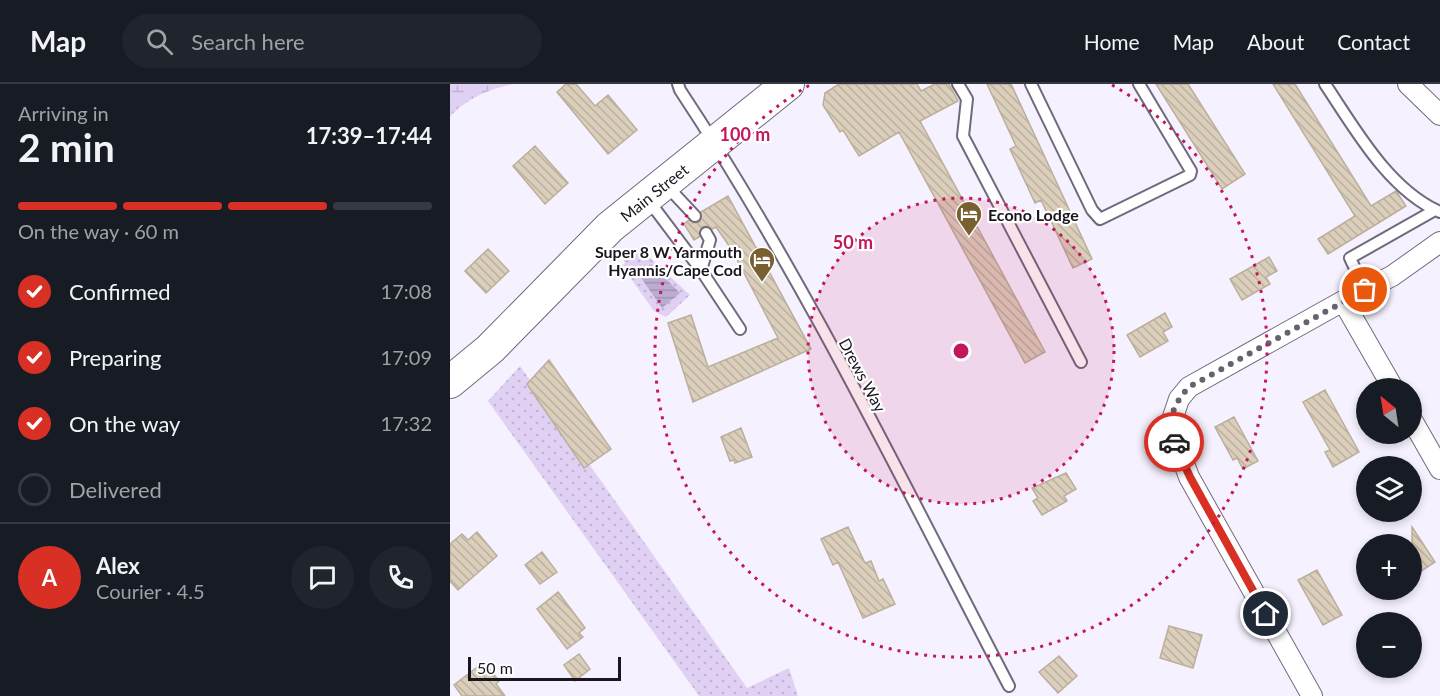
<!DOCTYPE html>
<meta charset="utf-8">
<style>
body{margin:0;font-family:Lato,sans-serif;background:#20242c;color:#f1f3f6;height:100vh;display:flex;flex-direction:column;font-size:22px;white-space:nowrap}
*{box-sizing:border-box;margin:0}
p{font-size:20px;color:#9ea1a6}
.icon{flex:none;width:33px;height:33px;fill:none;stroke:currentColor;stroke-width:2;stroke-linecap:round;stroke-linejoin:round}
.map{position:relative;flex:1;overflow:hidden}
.details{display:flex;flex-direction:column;background:#171b24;width:450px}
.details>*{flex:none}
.needle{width:39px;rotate:330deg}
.buttons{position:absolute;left:906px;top:294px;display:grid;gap:12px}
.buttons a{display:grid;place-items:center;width:66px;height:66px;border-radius:50%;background:#171b24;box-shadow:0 3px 9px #0003;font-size:30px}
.scale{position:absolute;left:18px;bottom:15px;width:153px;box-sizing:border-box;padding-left:6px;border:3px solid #19161d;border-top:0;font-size:16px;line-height:21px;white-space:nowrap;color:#19161d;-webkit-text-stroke:4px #fff;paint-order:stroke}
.pin{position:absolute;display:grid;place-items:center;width:51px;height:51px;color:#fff;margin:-26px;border:3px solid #fff;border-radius:50%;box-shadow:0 2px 6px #0007}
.courier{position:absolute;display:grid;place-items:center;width:60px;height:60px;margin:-30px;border:4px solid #d93025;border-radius:50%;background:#fff;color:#222;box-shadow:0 2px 8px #0007}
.summary em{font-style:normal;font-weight:700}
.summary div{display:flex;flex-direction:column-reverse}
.summary{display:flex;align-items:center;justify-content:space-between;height:102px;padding:0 18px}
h1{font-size:39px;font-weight:700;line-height:45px}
.bar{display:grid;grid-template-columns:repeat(4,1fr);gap:9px 6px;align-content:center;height:72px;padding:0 18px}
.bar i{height:8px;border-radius:4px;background:#363941}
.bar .active{background:#d93025}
.bar p{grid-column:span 4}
.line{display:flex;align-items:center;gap:15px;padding:0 18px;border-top:2px solid #363941}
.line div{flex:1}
.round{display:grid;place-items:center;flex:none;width:63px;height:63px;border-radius:32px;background:#20242c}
ol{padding:0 18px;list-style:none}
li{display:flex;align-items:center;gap:18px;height:66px}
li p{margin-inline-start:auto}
li .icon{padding:6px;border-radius:50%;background:#d93025;color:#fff;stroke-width:4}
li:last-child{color:#9ea1a6}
li i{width:33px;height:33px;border:3px solid #363941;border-radius:50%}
header{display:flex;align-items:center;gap:36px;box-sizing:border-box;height:84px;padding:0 30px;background:#171b24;border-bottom:2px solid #363941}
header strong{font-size:28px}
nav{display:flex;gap:33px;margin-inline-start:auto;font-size:21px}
.search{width:420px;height:54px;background:#20242c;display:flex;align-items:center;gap:15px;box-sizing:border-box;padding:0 21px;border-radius:33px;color:#9ea1a6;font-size:22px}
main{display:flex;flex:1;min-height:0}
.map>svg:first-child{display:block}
.wetland{fill:url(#wetland-marsh)}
.park{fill:url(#park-dots)}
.water{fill:url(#water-rules)}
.building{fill:url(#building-back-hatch);stroke:#baaf9c;stroke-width:1.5}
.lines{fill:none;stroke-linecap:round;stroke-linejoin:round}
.service-casing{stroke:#71697c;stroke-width:14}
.minor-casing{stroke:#71697c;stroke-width:22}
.primary-casing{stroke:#71697c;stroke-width:34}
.service{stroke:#fff;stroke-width:10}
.minor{stroke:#fff;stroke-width:20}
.primary{stroke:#fff;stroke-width:32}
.done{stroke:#66636c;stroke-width:6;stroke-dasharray:0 10.8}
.route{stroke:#d93025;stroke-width:8}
.ring{fill:none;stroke:#c2185b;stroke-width:3;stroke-dasharray:3 6}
.labels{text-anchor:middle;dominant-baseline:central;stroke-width:4.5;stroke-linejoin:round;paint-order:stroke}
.street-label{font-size:16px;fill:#19161d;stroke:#fff}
.poi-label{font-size:16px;font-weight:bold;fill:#19161d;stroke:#fff;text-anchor:start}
.centre{fill:#c2185b;stroke:#fff;stroke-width:3}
.ring-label{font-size:18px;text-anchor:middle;font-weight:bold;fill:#c2185b;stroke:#fff;stroke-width:4.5;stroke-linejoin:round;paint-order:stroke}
</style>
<header>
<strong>Map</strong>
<div class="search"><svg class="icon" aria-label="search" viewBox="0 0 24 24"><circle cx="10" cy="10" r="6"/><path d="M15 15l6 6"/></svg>Search here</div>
<nav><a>Home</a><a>Map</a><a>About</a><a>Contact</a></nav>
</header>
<main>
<section class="details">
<div class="summary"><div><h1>2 min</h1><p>Arriving in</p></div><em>17:39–17:44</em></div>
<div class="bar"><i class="active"></i><i class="active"></i><i class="active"></i><i></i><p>On the way · 60 m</p></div>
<ol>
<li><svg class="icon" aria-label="check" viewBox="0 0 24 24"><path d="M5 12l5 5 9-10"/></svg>Confirmed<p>17:08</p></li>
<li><svg class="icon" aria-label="check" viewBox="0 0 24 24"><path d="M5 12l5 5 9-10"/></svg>Preparing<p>17:09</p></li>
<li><svg class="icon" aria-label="check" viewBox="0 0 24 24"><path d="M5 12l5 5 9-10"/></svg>On the way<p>17:32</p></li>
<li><i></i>Delivered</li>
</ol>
<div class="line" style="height:108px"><b class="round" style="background:#d93025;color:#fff">A</b><div><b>Alex</b><p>Courier · 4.5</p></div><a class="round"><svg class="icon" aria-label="chat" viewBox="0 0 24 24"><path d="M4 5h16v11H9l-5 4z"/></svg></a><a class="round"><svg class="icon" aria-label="phone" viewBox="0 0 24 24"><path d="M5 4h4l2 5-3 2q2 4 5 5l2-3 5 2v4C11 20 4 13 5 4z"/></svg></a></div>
</section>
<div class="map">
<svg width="990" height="612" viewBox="0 0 990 612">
<defs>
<pattern id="wetland-marsh" width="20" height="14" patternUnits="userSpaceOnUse" patternTransform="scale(1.5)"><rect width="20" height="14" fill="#e0d1f4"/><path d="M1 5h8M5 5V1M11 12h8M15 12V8" fill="none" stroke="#c0b3d1"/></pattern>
<pattern id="park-dots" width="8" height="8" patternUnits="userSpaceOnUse" patternTransform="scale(1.5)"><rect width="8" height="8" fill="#e0d1f4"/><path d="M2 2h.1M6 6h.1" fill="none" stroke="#c0b3d1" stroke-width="1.8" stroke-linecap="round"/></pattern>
<pattern id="water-rules" width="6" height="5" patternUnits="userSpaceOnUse" patternTransform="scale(1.5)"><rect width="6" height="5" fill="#bcacd1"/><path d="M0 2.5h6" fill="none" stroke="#a193b3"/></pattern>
<pattern id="building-back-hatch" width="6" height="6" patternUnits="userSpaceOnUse" patternTransform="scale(1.5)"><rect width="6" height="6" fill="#dbcfbb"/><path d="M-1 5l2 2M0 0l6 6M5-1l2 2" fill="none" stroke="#bbb1a0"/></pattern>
</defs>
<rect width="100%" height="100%" fill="#f6f1fe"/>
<path class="wetland" d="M0 0H64C42 4 15 15 0 33Z"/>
<path class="park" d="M184 165 191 171 194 168 240 211 216 233 204 227 172 182 175 179 173 175Z
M70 282 297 604 339 584 348 612H249L38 317Z"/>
<path class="water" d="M201 180 230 209 212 224 189 191Z"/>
<path class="building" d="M116 0H126L145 22 158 11 187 46 158 70 107 8Z
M389 0H467L471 7 485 0H499L508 17 470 37 595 268 575 279 449 48 409 72 393 46 390 48 373 21 375 9Z
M537 0H561L642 175 623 184 591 116 585 119 560 65 566 62Z
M706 0H738L795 90 772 105Z
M823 0H845L921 122 946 107 956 122 878 170 868 155 905 132Z
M85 62 118 99 95 120 63 82Z
M278 112 361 265 243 318 218 239 241 231 258 283 328 254 282 166 266 143 262 145 257 142 252 143 249 153 244 156 234 140 239 136 243 139 250 138 251 128Z
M38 165 59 187 36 209 15 187Z
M819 173 827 187 816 193 820 200 792 216 780 195Z
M715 229 722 243 713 248 718 257 690 273 677 251Z
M99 276 161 365 134 384 77 300Z
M875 306 909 368 883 383 875 368 880 366 853 318Z
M784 333 808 377 793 385 787 374 783 376 765 343Z
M291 344 302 373 285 379 284 376 280 377 271 353Z
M616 389 626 405 614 412 617 417 592 431 583 417 588 414 582 404Z
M398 443 415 479 421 477 429 497 433 495 445 520 413 534 388 478 383 481 371 455Z
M962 443 985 478 962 493Z
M27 448 47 472 8 506 0 497V460L12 450 18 456Z
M92 468 107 488 90 500 75 481Z
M867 486 892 531 873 541 848 496Z
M108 508 135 544 129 549 133 553 117 565 87 525Z
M719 542 752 551 743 584 710 574Z
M129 570 140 585 125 597 114 581Z
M609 572 627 592 608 609 589 588Z
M34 578 49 597 46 600 55 612H12L4 601Z"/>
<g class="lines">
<g class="service-casing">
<path id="service" d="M228 0 230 6C355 195 454 401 559 602
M508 0 517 15 513 52 631 278
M581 0 642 126 650 135 740 91 741 87 689 0
M875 0C905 45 939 106 990 128
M215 100 245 132
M199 117 251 186 290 245
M251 186 260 156 256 149
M915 206 900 174 985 126"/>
</g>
<g class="minor-casing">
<path id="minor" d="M958 0 990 31
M943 304 893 217 942 192 990 158
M962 336 990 385
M862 612 739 393 720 342 729 315 739 303 893 217"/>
</g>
<g class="primary-casing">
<g id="primary">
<path id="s1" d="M0 298 40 265 160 143 338 0"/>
</g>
</g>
<use href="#service" class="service"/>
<use href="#minor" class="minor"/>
<use href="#primary" class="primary"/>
</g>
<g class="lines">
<path class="done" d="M724 358C717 335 723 321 739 303L915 206"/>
<path class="route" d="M724 358 740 393 816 530"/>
</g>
<circle cx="511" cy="267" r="153" fill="#c2185b" fill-opacity=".12"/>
<g class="ring">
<circle cx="511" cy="267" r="153"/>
<path d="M662 1A306 306 0 1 1 360 1"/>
</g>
<defs>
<g id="hotel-pin" transform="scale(1.35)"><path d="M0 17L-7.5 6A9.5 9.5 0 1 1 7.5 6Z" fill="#796031" stroke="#fff"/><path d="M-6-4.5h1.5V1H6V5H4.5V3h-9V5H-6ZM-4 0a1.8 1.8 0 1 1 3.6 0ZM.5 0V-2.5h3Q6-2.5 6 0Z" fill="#fff"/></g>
</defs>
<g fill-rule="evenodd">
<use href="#hotel-pin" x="519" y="130"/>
<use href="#hotel-pin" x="312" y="176"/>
</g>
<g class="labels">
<g class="street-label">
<text stroke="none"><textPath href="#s1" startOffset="279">Main Street</textPath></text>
<text transform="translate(413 291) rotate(62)">Drews Way</text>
</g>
<g class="poi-label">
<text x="538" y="130">Econo Lodge</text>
<text x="292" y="167" text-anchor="end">Super 8 W Yarmouth<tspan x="292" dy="18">Hyannis/Cape Cod</tspan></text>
</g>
</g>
<circle cx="511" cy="267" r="9" class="centre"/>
<g class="ring-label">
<text x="295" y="57">100 m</text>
<text x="403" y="165">50 m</text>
</g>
</svg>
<div class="buttons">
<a><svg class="needle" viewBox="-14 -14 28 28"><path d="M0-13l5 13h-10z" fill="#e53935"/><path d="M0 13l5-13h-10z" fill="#9ea1a6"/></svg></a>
<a><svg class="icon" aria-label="layers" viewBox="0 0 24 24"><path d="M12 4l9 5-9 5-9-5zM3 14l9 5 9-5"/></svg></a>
<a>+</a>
<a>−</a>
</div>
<div class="scale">50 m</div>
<div class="pin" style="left:915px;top:206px;background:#ea580c"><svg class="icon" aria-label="bag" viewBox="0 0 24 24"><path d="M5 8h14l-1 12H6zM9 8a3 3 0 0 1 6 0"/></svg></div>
<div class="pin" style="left:816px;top:530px;background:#1f2937"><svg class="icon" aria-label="home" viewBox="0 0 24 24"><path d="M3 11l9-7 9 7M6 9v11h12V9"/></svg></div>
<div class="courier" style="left:724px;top:358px"><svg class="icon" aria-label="car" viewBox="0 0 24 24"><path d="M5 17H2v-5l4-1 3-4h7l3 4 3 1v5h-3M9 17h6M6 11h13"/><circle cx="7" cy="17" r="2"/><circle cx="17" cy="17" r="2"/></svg></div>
</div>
</main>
